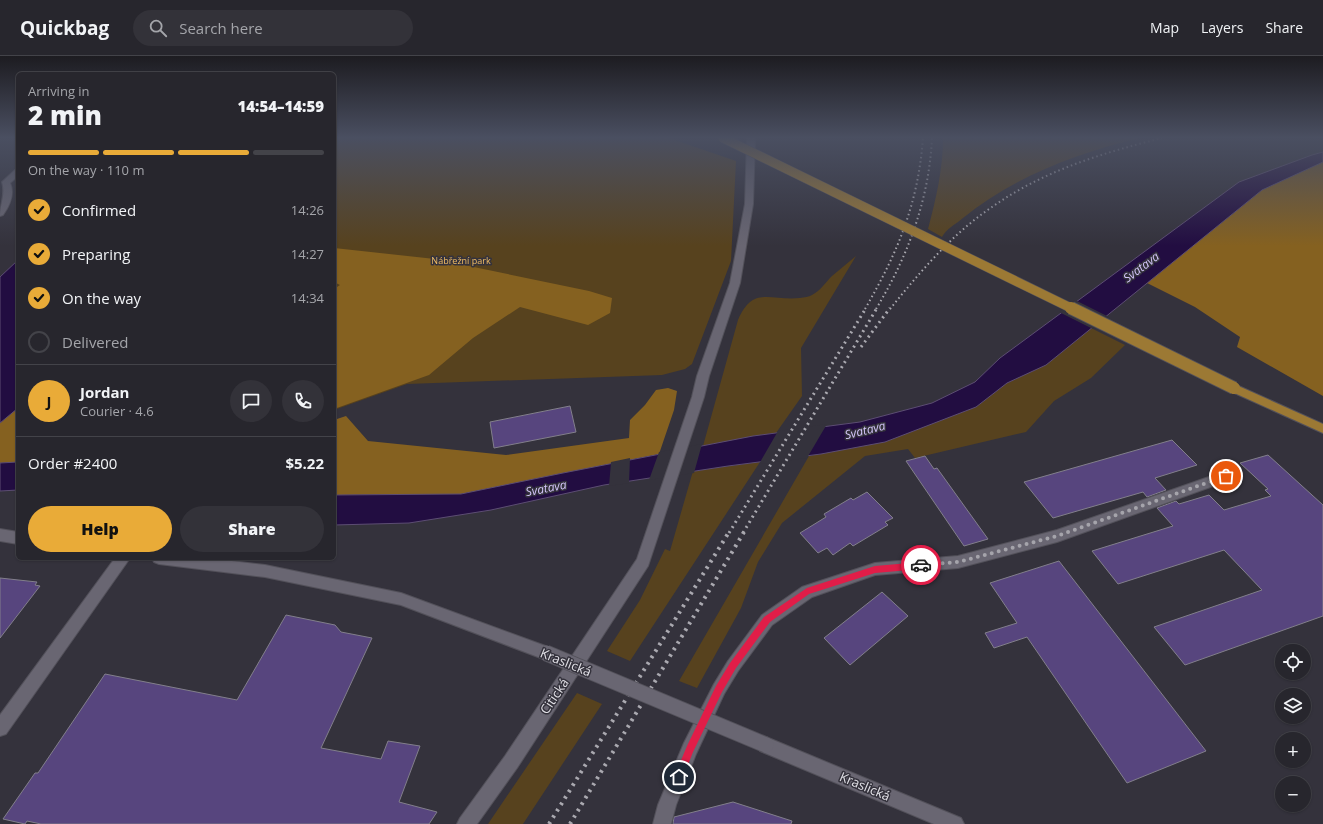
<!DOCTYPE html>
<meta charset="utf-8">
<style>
body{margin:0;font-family:"Open Sans",sans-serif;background:#333239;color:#f1f3f6;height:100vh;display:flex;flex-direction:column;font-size:15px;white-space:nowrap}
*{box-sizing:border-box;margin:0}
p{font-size:13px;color:#a4a5aa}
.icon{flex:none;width:22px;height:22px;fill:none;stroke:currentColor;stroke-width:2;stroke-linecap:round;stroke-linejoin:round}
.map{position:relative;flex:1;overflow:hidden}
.details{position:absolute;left:16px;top:16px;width:320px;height:488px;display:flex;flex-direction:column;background:#27262d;border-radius:6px;box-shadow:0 1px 3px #0004,0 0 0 1px #434349}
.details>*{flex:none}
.buttons{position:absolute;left:1275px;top:588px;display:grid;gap:8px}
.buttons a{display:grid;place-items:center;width:36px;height:36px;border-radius:50%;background:#27262d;box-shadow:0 1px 3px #0004,0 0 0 1px #434349;font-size:20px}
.pin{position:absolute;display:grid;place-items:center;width:34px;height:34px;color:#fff;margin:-17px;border:2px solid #fff;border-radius:50%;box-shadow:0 1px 4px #0007}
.courier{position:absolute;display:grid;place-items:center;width:40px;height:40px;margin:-20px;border:3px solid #e11d48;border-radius:50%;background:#fff;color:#222;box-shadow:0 1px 5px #0007}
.head em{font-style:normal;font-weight:800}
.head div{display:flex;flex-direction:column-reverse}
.head{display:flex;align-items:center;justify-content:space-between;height:68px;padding:0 12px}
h1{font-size:26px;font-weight:800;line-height:30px}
.bar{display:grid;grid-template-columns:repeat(4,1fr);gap:6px 4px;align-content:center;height:48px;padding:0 12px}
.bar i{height:5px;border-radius:3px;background:#434349}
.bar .selected{background:#e9ab38}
.bar p{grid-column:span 4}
.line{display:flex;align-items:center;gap:10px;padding:0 12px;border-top:1px solid #434349}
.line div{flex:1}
.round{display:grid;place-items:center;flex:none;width:42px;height:42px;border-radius:21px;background:#333239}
ol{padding:0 12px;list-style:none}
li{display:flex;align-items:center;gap:12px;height:44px}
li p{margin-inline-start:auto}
li .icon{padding:4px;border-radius:50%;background:#e9ab38;color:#111;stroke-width:4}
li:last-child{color:#a4a5aa}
li i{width:22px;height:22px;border:2px solid #434349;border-radius:50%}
.action{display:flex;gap:8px;margin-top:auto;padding:8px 12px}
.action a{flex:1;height:46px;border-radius:24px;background:#e9ab38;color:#111;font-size:16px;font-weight:800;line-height:46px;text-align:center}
.action a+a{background:#333239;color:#f1f3f6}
header{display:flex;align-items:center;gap:24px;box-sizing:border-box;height:56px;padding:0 20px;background:#27262d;border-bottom:1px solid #434349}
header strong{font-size:19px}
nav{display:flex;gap:22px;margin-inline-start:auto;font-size:14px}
.search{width:280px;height:36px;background:#333239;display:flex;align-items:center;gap:10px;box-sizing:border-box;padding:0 14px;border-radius:22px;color:#a4a5aa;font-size:15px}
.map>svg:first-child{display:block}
.green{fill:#57421e}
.forest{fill:#856120}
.water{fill:#220d41;stroke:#5c4d73}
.pier{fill:#34323c}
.building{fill:#57457e;stroke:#827f8b}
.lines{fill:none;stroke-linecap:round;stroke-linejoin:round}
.minor-casing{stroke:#53515a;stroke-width:2}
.major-casing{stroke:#53515a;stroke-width:2}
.minor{fill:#696672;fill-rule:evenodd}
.major{fill:#9c7934;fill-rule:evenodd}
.rail-far2{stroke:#aaa9b0;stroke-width:2;stroke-dasharray:1.5 3;stroke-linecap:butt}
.rail-far1{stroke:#aaa9b0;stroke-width:3;stroke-dasharray:2 4;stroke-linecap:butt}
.rail{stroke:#aaa9b0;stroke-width:4;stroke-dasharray:2.5 5;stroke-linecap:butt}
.minor-bridge-casing{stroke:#53515a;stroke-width:17;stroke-linecap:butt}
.major-bridge-far1-casing{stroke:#53515a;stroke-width:10;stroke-linecap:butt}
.major-bridge-casing{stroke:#53515a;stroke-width:14;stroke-linecap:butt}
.minor-bridge{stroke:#696672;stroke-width:15}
.major-bridge-far1{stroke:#9c7934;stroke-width:9}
.major-bridge{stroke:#9c7934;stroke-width:12}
.route{fill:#e11d48}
.done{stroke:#a5a4ab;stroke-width:4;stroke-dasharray:0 7.2}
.labels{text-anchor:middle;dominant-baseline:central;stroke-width:3;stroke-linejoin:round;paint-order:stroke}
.far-park-label{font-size:9px;fill:#f2bd64;stroke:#34323c}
.water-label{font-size:12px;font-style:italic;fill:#d4c5fa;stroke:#34323c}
.near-street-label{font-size:13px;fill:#e2e1e7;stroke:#34323c}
</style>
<header>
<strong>Quickbag</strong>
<div class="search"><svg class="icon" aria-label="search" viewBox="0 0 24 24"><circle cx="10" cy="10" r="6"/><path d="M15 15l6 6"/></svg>Search here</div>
<nav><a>Map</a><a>Layers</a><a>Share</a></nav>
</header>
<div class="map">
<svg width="1323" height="768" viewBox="0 0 1323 768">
<rect width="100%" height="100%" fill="#34323c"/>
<path class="green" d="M334 82H669L736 105 731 205 692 308 685 313 662 319 407 328 334 354Z
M943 82H1140C1077 97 1013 121 963 162 956 168 946 173 942 181L928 173C936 143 943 113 943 82Z
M856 200 801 292 802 340 776 377 703 390 738 264C753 229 770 245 800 242 804 241 809 241 812 239 821 234 825 227 832 220 840 213 848 207 856 200Z
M1091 272 1125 289 1091 322 1054 345 1026 376 915 402 908 393 865 400 782 467 758 506 741 552 697 632 679 625 809 400 821 398 976 351 1007 327 1047 308Z
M760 406 630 605 607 595 640 544 665 493 670 495 693 415Z
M577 637 602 648 523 768H488Z"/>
<path class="forest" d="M1323 106V340L1237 291 1240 281 1195 251 1147 227 1262 134Z
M334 192 435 203 589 235 612 242 610 257 588 269 520 251 473 282 429 319 334 353V233L340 229 334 226Z
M668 332 677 335 674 354 659 398 461 438 334 439V364L346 360 368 385 506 399 629 382 630 364 645 349 656 334Z
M18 352V406L0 407V367Z"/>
<path class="water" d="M1323 96V106L1262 134 1046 309 1007 327 976 351 885 386 821 398 728 410 604 429 491 454 409 467 334 469V439L461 438 563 417 753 380 860 366 932 347 975 326 1000 302 1239 126 1312 99Z
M18 204V352L0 367V221Z
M18 406V434L0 435V407Z"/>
<path class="pier" d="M1075 244 1109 261 1093 273 1059 256Z
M827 368 807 402 759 408 778 375Z
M702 388 694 417 649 424 659 396Z
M630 402 629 427 609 430 611 406Z"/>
<path class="building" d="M570 350 576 376 494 392 490 366Z
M1172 384 1197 409 1155 422 1166 434 1147 441 1143 436 1053 462 1024 426Z
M1268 399 1323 449V560L1185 609 1154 571 1262 534 1224 494 1118 528 1092 495 1173 470 1157 452 1176 445 1179 448 1209 439 1224 454 1271 440 1265 434 1268 433 1240 407Z
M925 400 934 413 937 412 988 483 964 490 906 405Z
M867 436 893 462 885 466 888 469 853 490 850 487 833 499 827 492 818 497 800 477 826 461 824 458 851 442 853 444Z
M1059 505 1206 695 1127 727 1027 581 994 592 985 577 1017 567 990 527Z
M0 522 37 526 35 529 40 530 0 582Z
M882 536 908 560 850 609 824 582Z
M286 559 335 569 341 576 372 582 321 692 381 703 388 685 420 690 399 746 437 756 429 768H41L27 765 25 768 3 763 35 717H38L105 618 237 644Z
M733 746 792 765 791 768H673L674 761Z"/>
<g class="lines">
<g class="minor-casing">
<path id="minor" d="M747 82H755L753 148 740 227 709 320 704 341 648 510 517 712 477 768H457L460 762 505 700 637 503 692 341 697 320 730 227 745 148Z
M15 114H18V120L10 127C15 138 10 149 3 159L0 160C0 148 6 138 2 126Z
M1226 415 1230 416 1232 420 1230 424 1057 486 958 512 875 519 812 541 772 569 738 615 724 638 696 698 676 749 671 768H653L658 749 684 687 714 628 728 605 762 559 802 531 875 507 958 500 1057 474Z
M0 473 18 476V488L0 485Z
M115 502H130L6 678 0 680V659Z
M152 502H208L265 509 401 537 551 592 553 597 551 602 546 604 401 549 265 521 159 508 154 506Z
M766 681 961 762 964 768H934L760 695 758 689 760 683Z"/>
</g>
<g class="major-casing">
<path id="major" d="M1234 328 1323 368V377L1230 335 1228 332 1230 329Z"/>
</g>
<use href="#minor" class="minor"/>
<use href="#major" class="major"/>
<path class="rail-far2" d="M865 253C898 196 918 148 923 82
M876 253C908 200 929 144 932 82
M890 253C920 216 952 178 992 151 1043 115 1102 97 1162 82"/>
<path class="rail-far1" d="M861 291 890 252
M729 477 866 252
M743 477 877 252"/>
<path class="rail" d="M549 768 729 476
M570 768 744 476"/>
<g class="minor-bridge-casing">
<path id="minor-bridge" d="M546 597 766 689"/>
</g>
<g class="major-bridge-far1-casing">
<path id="major-bridge-far1" d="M723 82 1073 253"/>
</g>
<g class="major-bridge-casing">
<path id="major-bridge" d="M1071 252 1234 332"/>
</g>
<use href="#minor-bridge" class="minor-bridge"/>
<use href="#major-bridge-far1" class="major-bridge-far1"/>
<use href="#major-bridge" class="major-bridge"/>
</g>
<linearGradient id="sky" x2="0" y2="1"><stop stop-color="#1d1c21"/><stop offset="0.43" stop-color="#4a4f61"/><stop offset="1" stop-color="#4a4f61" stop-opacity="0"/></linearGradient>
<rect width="1323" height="190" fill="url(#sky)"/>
<path class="route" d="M921 506 925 509 921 513 875 517 809 538 770 566 736 612 722 636 693 696 682 724 679 725 675 724 674 721 687 690 716 630 730 607 764 561 807 532 875 510Z"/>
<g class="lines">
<path class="done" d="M921 509 958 506 1057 480 1226 420"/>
</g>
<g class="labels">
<g class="far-park-label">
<text x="461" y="204">Nábřežní park</text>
</g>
<g class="water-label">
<text transform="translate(1141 211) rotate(-37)">Svatava</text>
<text transform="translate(865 374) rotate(-14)">Svatava</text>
<text transform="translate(546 432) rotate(-11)">Svatava</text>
</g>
<g class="near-street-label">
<text transform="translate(566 606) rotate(22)">Kraslická</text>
<text transform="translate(554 640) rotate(-56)">Citická</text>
<text transform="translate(865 730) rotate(23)">Kraslická</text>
</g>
</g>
</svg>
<div class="buttons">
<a><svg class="icon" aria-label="locate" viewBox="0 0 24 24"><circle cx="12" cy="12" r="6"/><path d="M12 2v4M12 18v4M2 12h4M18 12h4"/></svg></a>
<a><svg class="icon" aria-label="layers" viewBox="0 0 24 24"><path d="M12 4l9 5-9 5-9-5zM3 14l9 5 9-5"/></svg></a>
<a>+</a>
<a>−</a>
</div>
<div class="pin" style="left:1226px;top:420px;background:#ea580c"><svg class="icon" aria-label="bag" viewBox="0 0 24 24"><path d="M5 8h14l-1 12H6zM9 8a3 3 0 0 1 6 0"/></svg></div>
<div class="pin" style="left:679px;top:721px;background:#1f2937"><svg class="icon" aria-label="home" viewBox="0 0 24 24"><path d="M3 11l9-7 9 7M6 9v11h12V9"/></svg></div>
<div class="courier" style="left:921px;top:509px"><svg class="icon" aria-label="car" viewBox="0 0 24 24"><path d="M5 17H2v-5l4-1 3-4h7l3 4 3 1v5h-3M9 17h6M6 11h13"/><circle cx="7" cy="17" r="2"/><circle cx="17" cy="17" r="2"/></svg></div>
<section class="details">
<div class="head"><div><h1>2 min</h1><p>Arriving in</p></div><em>14:54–14:59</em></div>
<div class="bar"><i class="selected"></i><i class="selected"></i><i class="selected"></i><i></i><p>On the way · 110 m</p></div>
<ol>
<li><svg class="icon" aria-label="check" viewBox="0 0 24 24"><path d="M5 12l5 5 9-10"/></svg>Confirmed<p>14:26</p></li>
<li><svg class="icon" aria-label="check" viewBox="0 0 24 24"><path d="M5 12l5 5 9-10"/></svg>Preparing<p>14:27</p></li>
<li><svg class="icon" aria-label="check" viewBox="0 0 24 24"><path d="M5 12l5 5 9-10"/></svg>On the way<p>14:34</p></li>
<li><i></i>Delivered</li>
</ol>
<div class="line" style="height:72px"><b class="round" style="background:#e9ab38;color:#111">J</b><div><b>Jordan</b><p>Courier · 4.6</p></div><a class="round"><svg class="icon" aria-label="chat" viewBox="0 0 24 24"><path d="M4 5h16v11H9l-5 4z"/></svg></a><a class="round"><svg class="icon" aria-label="phone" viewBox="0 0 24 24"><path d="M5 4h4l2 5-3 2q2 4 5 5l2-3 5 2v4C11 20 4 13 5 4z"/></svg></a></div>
<div class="line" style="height:52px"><div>Order #2400</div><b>$5.22</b></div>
<div class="action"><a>Help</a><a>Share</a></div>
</section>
</div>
